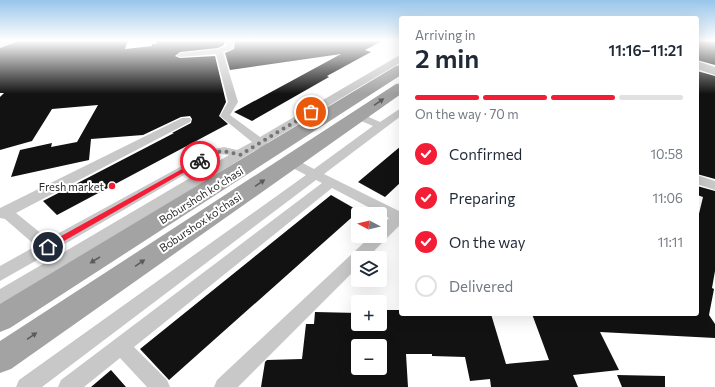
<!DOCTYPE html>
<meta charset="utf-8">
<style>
body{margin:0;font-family:Commissioner,sans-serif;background:#f2f2f3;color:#1f2937;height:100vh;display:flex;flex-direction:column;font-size:15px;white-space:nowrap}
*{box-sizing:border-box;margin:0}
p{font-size:13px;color:#747a83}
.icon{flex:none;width:22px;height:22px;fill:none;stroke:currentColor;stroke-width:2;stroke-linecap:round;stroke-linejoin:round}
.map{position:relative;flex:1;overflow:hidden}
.side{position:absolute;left:399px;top:16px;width:300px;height:300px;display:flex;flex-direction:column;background:#fff;border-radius:4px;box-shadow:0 4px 16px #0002}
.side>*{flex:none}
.needle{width:26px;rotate:277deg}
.controls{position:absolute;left:351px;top:207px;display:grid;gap:8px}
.controls a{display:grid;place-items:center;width:36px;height:36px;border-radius:4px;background:#fff;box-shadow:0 4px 16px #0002;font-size:20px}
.pin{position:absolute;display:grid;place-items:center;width:34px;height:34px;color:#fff;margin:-17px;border:2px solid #fff;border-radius:50%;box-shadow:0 1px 4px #0007}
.courier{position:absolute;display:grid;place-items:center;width:40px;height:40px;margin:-20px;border:3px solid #f31d36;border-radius:50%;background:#fff;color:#222;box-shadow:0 1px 5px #0007}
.summary em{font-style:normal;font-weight:600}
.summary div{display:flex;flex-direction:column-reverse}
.summary{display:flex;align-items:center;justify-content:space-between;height:68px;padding:0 16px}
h1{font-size:26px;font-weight:600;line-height:30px}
.bar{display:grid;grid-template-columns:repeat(4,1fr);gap:6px 4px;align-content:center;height:48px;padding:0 16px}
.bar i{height:5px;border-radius:3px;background:#e0e1e3}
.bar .active{background:#f31d36}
.bar p{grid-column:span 4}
ol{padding:0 16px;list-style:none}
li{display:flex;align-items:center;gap:12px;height:44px}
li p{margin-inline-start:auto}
li .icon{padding:4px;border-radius:50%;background:#f31d36;color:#fff;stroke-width:4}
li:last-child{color:#747a83}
li i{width:22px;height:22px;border:2px solid #e0e1e3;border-radius:50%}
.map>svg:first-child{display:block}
.building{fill:#121212;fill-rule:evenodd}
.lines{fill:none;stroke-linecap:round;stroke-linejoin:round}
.street{fill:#c8c8c8;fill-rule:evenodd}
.secondary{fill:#b5b5b5;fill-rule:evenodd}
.primary{fill:#a3a3a3;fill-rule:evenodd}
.oneway{fill:#5b5b5b}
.route{fill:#f31d36}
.done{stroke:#757575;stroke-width:4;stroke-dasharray:0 7.2}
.poi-dot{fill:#f31d36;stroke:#fff;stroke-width:1.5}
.labels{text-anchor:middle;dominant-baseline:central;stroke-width:4;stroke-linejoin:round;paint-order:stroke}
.poi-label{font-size:11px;fill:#2b2b2b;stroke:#fff;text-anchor:end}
.street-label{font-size:11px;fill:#2b2b2b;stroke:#fff}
</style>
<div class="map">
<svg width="715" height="387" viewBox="0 0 715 387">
<rect width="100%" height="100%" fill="#fff"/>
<path class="building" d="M21 40H128L125 49 152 46V44H156L157 40H225L224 45 218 48 180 52 175 56 180 58 215 56 226 102 219 116 228 124 57 215 43 201 174 133H172L191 123 192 119 190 116 181 117 143 135 91 139 89 160 11 177 20 150 52 143 51 147 77 142 98 105 52 109 32 141 0 150V97L4 93H0V48Z
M235 40H384L365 50 371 52 327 76 329 77 252 121 234 112 341 54 230 70 225 53 234 49Z
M697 41 715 42V65L697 60Z
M697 71 715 76V179L697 174Z
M401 146V182L385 197 358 182Z
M697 186 715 191V271L712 288 714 289 709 315 715 324V338L600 332 619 370 573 375 578 387H491L490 379 470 381 465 357 432 356V354H406L408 387H261L265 362 267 360 302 359 306 324H314L315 312 358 313V324H383L382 310H401V314H491L506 364 549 360 532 314H697V222L703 197 697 195ZM358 346H380V368H358Z
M331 195 359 211 169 380 140 349Z
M111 370 126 387H91Z
M617 375 665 376V387H622Z"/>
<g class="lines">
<path class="street" d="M9 40H20L0 47V42Z
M226 40H234L233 49 223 52 238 102 230 115 260 137 398 56H401V62L267 143 271 147 269 149 265 150 259 148 6 303 0 305V289L55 257 46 255 0 281V266L36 246 5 219 0 218V208L182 118H190L191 120 190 122 16 213 48 239 213 149 224 147 237 150 252 142 220 116 228 102 216 54 180 57 176 55 180 53 218 49 226 46ZM220 154 229 155 59 255 61 252 58 248Z
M401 108V116L324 174 399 211 401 210V224L367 258H358V267L238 387H214L217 380 371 236H380V227L389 218 332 188 134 347 167 380 170 387H147L120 358 84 387H58L61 380 322 183 316 180 42 387H16L19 380 306 175 287 165 285 162 287 159H295L314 169 373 126 354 118 353 116 354 114H362L380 122Z
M697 175 715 181V190L697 184Z"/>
<path class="secondary" d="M697 61 715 67V75L697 69Z"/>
<path class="primary" d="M401 65V75L10 328 0 332V304L396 66Z
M401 83V94L11 369 0 373V341L396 84Z"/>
</g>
<defs><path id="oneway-solid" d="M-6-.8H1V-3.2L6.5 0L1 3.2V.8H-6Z"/></defs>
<g class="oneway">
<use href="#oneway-solid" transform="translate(379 102) rotate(-34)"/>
<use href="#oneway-solid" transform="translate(260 183) rotate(-34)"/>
<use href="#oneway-solid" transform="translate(95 260) rotate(148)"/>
<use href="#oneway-solid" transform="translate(140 263) rotate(-34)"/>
<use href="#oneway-solid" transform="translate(32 336) rotate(-34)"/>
</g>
<linearGradient id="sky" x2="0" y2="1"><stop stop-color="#98c5ea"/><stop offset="0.43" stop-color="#fff"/><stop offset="1" stop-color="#fff" stop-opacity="0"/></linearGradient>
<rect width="715" height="94" fill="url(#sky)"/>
<path class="route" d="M200 159 203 161 202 162 50 249H45V245Z"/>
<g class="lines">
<path class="done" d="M200 161C219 150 219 149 240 155L311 112"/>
</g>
<circle class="poi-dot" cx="112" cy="186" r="4"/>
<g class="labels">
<g class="poi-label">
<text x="104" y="186">Fresh market</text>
</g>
<g class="street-label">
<text transform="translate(201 195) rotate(-32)">Boburshoh koʻchasi</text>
<text transform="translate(200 222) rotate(-34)">Boburshox ko'chasi</text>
</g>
</g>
</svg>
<div class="controls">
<a><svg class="needle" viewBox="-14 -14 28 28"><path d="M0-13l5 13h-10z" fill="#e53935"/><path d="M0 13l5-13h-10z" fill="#747a83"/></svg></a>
<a><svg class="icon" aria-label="layers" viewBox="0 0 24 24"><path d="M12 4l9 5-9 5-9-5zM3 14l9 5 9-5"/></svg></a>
<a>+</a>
<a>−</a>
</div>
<div class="pin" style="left:311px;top:112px;background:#ea580c"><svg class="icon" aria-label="bag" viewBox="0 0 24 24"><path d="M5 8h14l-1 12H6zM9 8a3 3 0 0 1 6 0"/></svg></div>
<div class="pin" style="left:48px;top:247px;background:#1f2937"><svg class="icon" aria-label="home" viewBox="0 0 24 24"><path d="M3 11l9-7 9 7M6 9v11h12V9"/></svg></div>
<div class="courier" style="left:200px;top:161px"><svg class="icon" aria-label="bike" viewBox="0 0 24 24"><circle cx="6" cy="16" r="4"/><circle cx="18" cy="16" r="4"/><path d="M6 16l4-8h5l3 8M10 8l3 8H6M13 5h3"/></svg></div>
<section class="side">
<div class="summary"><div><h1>2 min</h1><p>Arriving in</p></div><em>11:16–11:21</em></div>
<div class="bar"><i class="active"></i><i class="active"></i><i class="active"></i><i></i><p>On the way · 70 m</p></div>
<ol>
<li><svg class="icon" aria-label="check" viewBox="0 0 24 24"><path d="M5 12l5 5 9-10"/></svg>Confirmed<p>10:58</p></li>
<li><svg class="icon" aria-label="check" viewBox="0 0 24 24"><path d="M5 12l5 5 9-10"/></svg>Preparing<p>11:06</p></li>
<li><svg class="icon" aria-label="check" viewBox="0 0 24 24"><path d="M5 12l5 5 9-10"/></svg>On the way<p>11:11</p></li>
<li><i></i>Delivered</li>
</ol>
</section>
</div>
